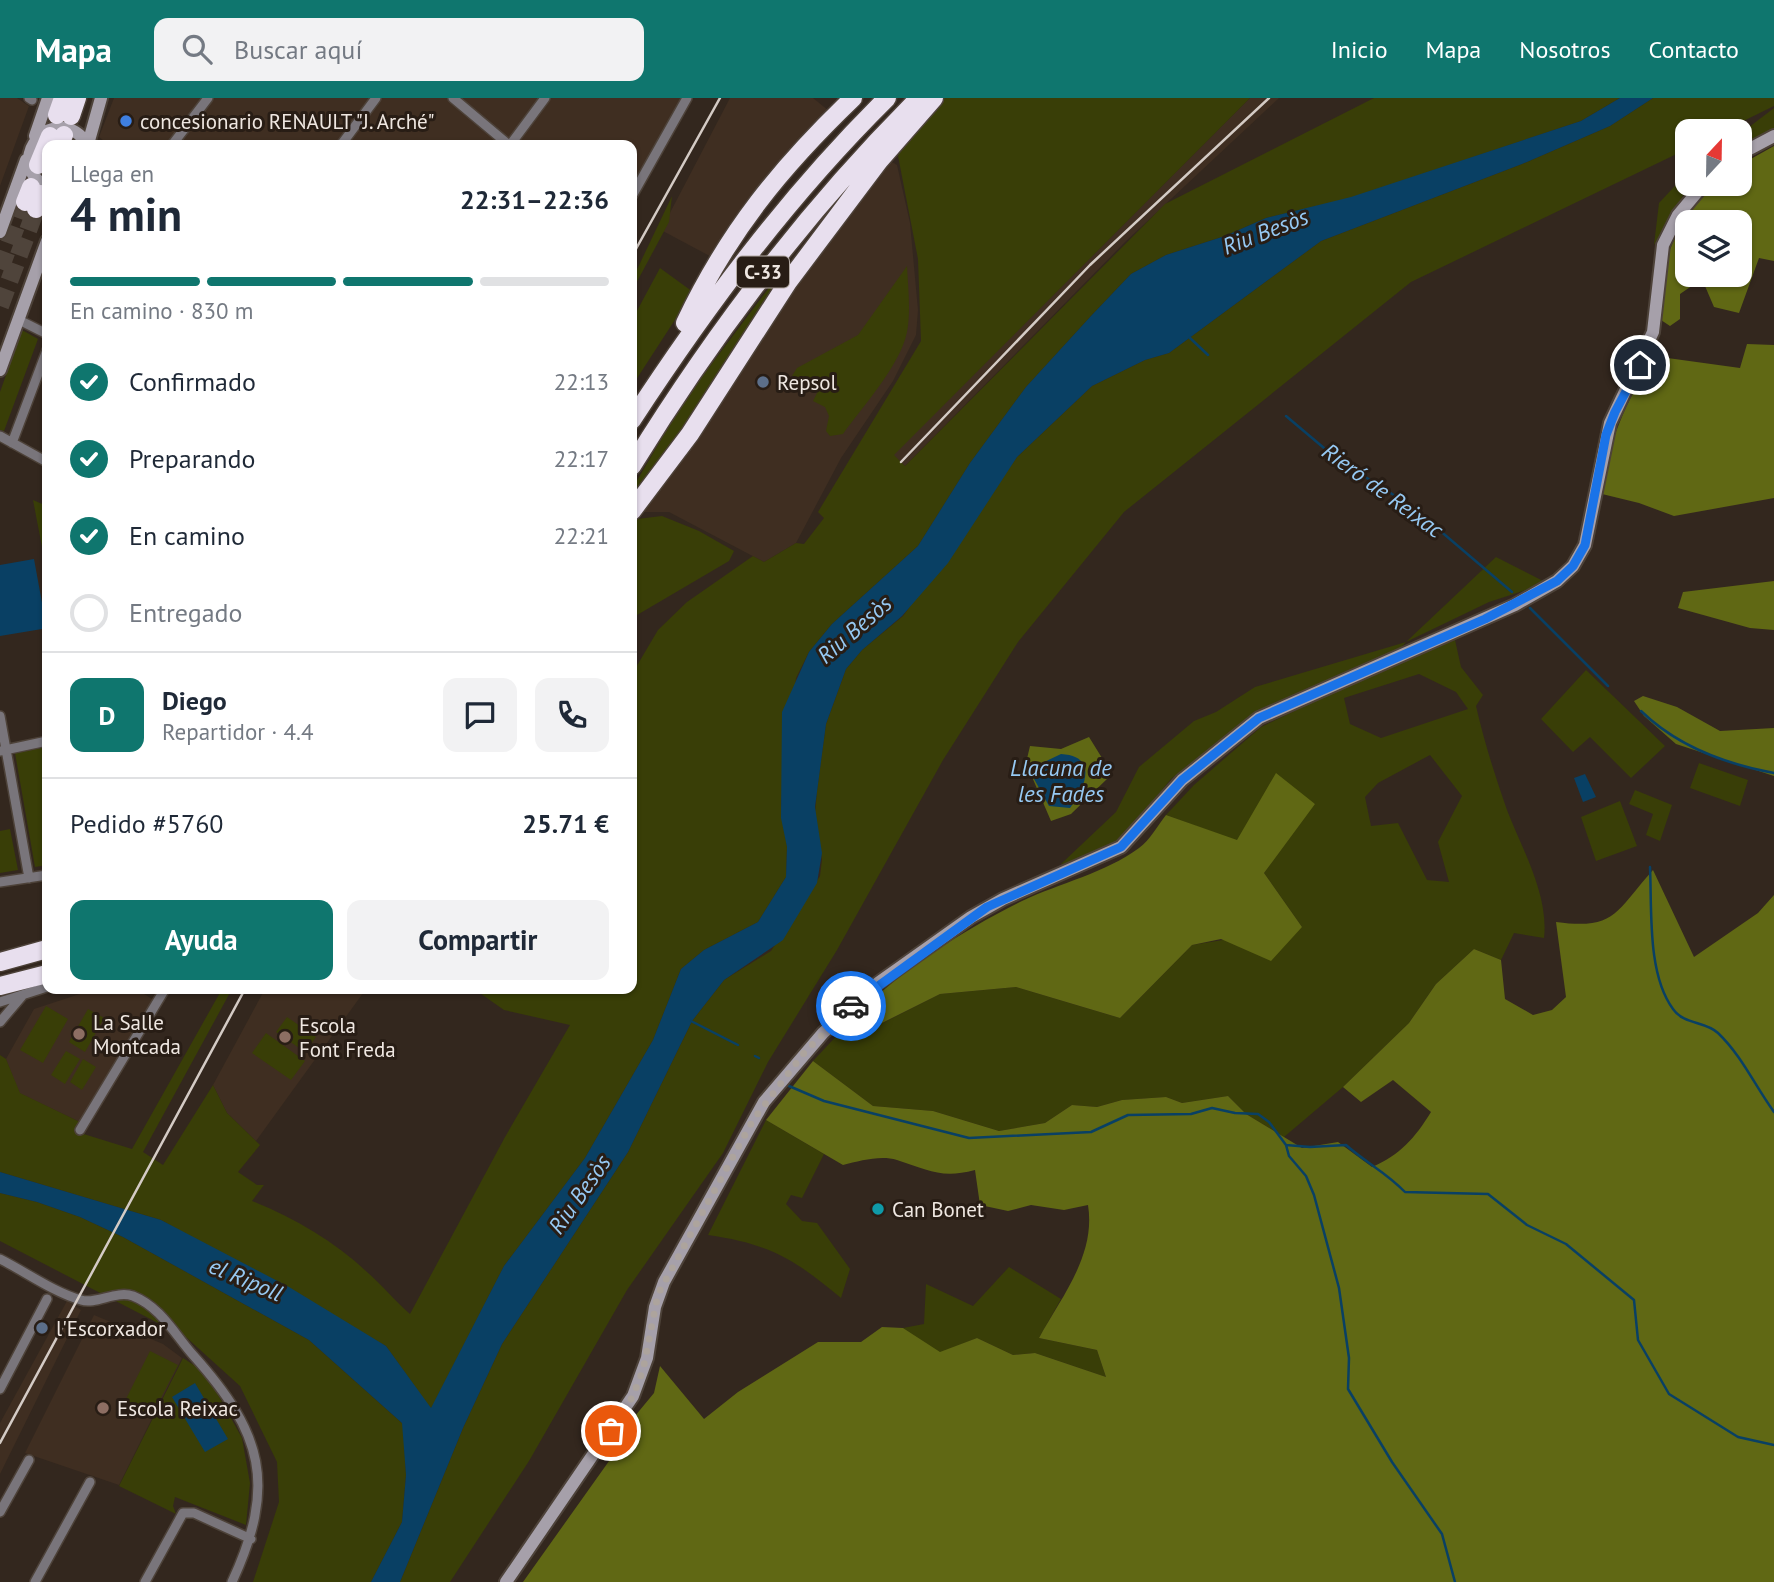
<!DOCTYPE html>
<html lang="es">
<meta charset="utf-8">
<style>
body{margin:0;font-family:"PT Sans",sans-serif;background:#f2f2f3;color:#1f2937;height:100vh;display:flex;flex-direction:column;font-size:26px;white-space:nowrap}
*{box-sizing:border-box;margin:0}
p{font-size:23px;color:#747a83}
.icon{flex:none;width:38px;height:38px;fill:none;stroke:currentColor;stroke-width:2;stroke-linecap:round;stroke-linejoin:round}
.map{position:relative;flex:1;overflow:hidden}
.drawer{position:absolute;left:42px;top:42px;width:595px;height:854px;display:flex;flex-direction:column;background:#fff;border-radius:14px;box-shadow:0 2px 5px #0004}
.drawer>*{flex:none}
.needle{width:46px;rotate:22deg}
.tools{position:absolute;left:1675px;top:21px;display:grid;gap:14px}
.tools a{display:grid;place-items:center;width:77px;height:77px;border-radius:14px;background:#fff;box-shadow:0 2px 5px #0004;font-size:35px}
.pin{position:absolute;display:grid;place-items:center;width:60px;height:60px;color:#fff;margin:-30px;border:4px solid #fff;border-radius:50%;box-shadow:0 2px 7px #0007}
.courier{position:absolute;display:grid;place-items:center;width:70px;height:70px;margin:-35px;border:5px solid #1a73e8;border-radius:50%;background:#fff;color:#222;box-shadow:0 2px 9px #0007}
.headline em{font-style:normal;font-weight:700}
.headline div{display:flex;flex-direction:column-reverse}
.headline{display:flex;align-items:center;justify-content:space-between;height:119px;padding:0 28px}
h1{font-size:46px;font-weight:700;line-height:52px}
.bar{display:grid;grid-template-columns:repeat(4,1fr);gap:10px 7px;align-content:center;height:84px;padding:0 28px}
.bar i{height:9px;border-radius:5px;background:#e0e1e3}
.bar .current{background:#0f766e}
.bar p{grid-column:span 4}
.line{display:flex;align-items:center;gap:18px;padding:0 28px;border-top:2px solid #e0e1e3}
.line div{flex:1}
.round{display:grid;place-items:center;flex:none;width:74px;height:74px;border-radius:14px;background:#f2f2f3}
ol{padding:0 28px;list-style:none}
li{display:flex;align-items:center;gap:21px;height:77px}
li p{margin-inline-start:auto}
li .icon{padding:7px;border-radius:50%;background:#0f766e;color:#fff;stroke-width:4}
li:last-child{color:#747a83}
li i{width:38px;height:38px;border:4px solid #e0e1e3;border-radius:50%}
.action{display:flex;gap:14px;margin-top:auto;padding:14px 28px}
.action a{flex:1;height:80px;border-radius:14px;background:#0f766e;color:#fff;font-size:28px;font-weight:700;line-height:80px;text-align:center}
.action a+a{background:#f2f2f3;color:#1f2937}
header{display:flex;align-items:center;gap:42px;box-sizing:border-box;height:98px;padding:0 35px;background:#0f766e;color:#fff}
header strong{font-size:33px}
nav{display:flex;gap:38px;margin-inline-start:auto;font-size:24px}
.search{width:490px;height:63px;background:#f2f2f3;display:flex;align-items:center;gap:18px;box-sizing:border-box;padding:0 24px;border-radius:14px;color:#747a83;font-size:26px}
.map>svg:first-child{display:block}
.built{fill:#3f2e21}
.green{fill:#393e07;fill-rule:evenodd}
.forest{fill:#606814;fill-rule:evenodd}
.water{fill:#094064}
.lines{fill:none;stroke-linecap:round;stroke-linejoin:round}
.stream{stroke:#094064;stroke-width:2.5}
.highway-tunnel{stroke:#4f443b;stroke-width:18;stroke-dasharray:18 9;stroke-linecap:butt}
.street-casing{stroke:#4d4239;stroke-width:12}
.secondary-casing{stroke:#4d4239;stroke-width:16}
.highway-casing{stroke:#4d4239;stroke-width:21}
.street{stroke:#79757b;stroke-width:9}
.secondary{stroke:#a6a0aa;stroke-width:12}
.highway{stroke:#e8dfee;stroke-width:18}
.rail{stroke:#d4cbc5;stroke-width:2.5}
.done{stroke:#ada49d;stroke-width:7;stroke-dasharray:0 12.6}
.route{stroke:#1a73e8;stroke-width:9}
.shop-dot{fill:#3f7fe0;stroke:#281d15;stroke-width:2.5}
.service-dot{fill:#5c6f8a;stroke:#281d15;stroke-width:2.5}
.education-dot{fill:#8d6e63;stroke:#281d15;stroke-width:2.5}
.culture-dot{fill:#0f9aa8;stroke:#281d15;stroke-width:2.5}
.labels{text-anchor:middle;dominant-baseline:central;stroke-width:6;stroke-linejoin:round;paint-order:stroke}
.shield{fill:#281d15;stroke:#b3aaa4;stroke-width:2}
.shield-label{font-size:19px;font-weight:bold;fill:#efe7e1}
.poi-label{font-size:21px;fill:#efe7e1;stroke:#281d15;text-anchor:start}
.water-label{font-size:23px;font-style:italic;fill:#96c9f3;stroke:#281d15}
</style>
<header>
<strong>Mapa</strong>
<div class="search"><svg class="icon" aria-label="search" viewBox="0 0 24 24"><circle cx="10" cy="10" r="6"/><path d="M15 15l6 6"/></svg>Buscar aquí</div>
<nav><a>Inicio</a><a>Mapa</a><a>Nosotros</a><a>Contacto</a></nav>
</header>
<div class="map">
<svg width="1774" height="1484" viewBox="0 0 1774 1484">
<rect width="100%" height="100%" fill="#33271e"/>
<path class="built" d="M0 0H17L29 8 0 88Z
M114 0H685L632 91V47H109L99 39Z
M730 0H813L829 13 794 66 721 164 661 132Z
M1250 0H1279L1125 144 905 368 893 357Z
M879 56 897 67 910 125 918 212 916 237 893 283 841 360 796 445 764 464 669 414H643L632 407Z
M95 891H136L157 904 84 1026 19 995 6 961 34 911Z
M265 891H366L256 1043 227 1015 213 987Z
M67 1203 81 1212 0 1376V1325Z
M94 1217 163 1246 182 1260 119 1387 25 1355Z"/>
<path class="green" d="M945 0H1250L894 357 905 368 1165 106 1374 0H1620L1581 23 1351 100 1266 120 1225 138 1166 157 1131 176 1091 218 1026 289 970 365 918 448 832 526 809 554 796 580 781 705 787 748 786 779 758 824 704 852 681 871 653 942 585 1060 504 1168 431 1311 386 1248 161 1122 0 1074V957L6 961 20 995 84 1026 74 1033 132 1051 222 891H232L143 1054 163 1067 213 987 227 1015 260 1047 238 1074 257 1087H264L252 1103C294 1120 334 1143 367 1174 382 1187 395 1203 410 1216L505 1039 570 927 504 912 474 891H632V576L658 532 687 504 753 458 764 464 796 445 804 446 824 420 818 414 921 243 918 161 898 58 904 38Z
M1653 0H1774V8L1723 33H1687V51L1411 184 1124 414 1018 544 943 662 837 852 768 964 723 1055 627 1192 529 1363 450 1484H400L463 1330 502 1246 628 1054 692 923 724 882 771 853 820 778 822 762 815 716 817 692 826 626 846 571 862 552 903 518 1017 359 1092 288 1145 262 1169 255 1321 143 1522 66 1610 28Z
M1774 10V31L1740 50V36Z
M1687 75V86H1690L1654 147 1659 105Z
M672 98 669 124 632 193V182Z
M907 168C908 189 911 213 907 234 900 268 863 308 843 336L830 338 826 333 829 318 825 309 813 303 819 291 792 278 797 270 858 237Z
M660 170 693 194 632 288V222Z
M774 183 777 189 702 307 632 399V391L683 304Z
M22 232 38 241 4 333 0 332V294Z
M33 402 47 408V448L42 449Z
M662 418 699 433 734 453 729 463 632 520V428L637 421Z
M1496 459 1547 485 1489 504 1406 544 1397 554 1255 615 1171 681 1121 742 1079 764 1061 766 1116 714 1139 669 1194 623 1216 614 1255 589 1406 544Z
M1455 542 1461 569 1483 597 1476 608C1484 643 1495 678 1507 712 1522 751 1549 797 1544 840L1514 835 1501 862 1474 851 1436 886 1409 925 1343 989 1284 1039 1246 1016 1228 998 1182 1005 1166 999 1122 1002 1097 1009 1072 1007 1045 1025 999 1033 933 1013 873 1008 813 963 858 915 865 934 940 896 1016 889 1120 920 1192 847 1302 829 1264 775 1315 705 1237 743 1166 717 1194 687 1261 629 1340 591ZM1419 576 1456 594 1468 611 1381 640 1350 626 1344 600ZM1430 657 1462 698 1438 744 1449 784 1427 782 1398 725 1371 728 1365 699 1378 685Z
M1586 572 1665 648 1631 680 1590 639 1573 654 1541 621Z
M47 649V767L35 769 15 655Z
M1699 665 1748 682 1740 708 1690 690Z
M1635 692 1672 707 1660 743 1646 737 1653 716 1629 706Z
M1620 703 1637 748 1596 763 1581 719Z
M10 731 18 772 0 775V733Z
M46 908 68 921 43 965 20 952Z
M88 911 104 920 85 954 69 944Z
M287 919 316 939 305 954 276 934Z
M266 935 305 963 291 982 252 955Z
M66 953 80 961 65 986 51 977Z
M83 961 96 969 82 992 70 984Z
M766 1022 824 1056 802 1100 791 1097 786 1106 802 1123 817 1125 850 1171 841 1200C794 1161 770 1146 708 1137Z
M0 1095 37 1104 80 1119 123 1139 309 1242 403 1326 406 1377 402 1424 371 1484H253L279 1404 277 1364 240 1288 187 1240 0 1143Z
M1009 1169 1061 1201 1039 1240 1097 1252 1106 1279 1035 1255 1013 1257 977 1240 940 1255 903 1230 924 1226 926 1186 973 1208Z
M150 1253 178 1267 152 1317 125 1303Z
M183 1260 206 1275 242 1340 250 1385 246 1427 175 1399 173 1408 176 1416 119 1388Z"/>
<path class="forest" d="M1774 48V163L1759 160 1739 215 1714 209 1702 181 1680 196V221L1670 228 1661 222 1669 154 1681 125 1700 96 1712 86H1740V67ZM1687 124H1740V177H1687Z
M1747 246 1774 247V400L1674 418 1639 405 1602 396C1609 339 1625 308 1653 258L1740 270Z
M1774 483V532L1750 530 1678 510 1683 494Z
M1643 598 1677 609 1720 633 1774 630V678L1676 646 1644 618 1634 603Z
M1089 639 1102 660 1090 677 1108 680 1071 716 1051 723 1026 665 1030 648 1061 651Z
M1276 675 1315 706 1264 775 1302 829 1271 863 1221 841 1192 847 1120 920 1016 889 940 896 864 934 858 915C905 870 963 832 1022 803 1060 785 1105 775 1139 750 1150 742 1158 727 1166 717L1237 742Z
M1653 772 1694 859 1758 815 1774 797V1484H523L624 1342 635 1318 654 1295 660 1268 704 1321 738 1294 818 1244H861L882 1229 903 1230 940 1254 977 1240 1013 1257 1035 1255 1106 1279 1097 1252 1039 1240C1062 1198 1096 1157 1088 1107L1064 1112 1031 1107 1008 1113 980 1107 975 1072C941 1081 929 1072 897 1062 880 1057 860 1063 843 1067L766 1022 813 963 873 1008 933 1013 999 1033 1045 1025 1072 1007 1097 1009 1122 1002 1166 999 1182 1005 1228 998 1246 1016 1302 1050 1338 1044 1372 1069C1400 1057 1415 1040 1431 1014L1393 982 1361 1004 1343 989 1409 925 1436 886 1474 851 1501 862 1505 901 1533 917 1552 912 1566 899 1556 824C1616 832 1615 814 1653 772Z"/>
<path class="water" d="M1620 0H1653L1610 28 1522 66 1321 143 1169 255 1145 262 1092 288 1017 359 948 465 902 518 862 552 846 571 826 626 815 709 822 755 817 785 783 842 724 882 692 923 628 1054 502 1246 463 1330 400 1484H371L402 1424 406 1377 402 1325 309 1242 123 1139 80 1119 37 1104 0 1095V1074L161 1122 289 1189 386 1248 431 1310 504 1168 585 1060 653 942 681 871 704 852 758 824 786 779 787 749 781 720 782 614 809 554 832 526 918 448 970 365 1026 289 1091 218 1131 176 1166 157 1225 138 1266 120 1351 99 1581 23Z
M34 461 45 521 42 531 0 538V467Z
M1061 656C1099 658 1085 690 1070 710L1049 708 1033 679 1040 666Z
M1585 676 1596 699 1583 704 1574 680Z
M195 1285 228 1341 205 1354 172 1299Z"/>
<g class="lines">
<path class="stream" d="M1190 240 1208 257
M1286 318 1337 361 1411 408 1512 494
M1530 510 1608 588
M1641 613C1677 648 1725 666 1774 675
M1650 769C1652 811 1647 876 1673 911 1684 927 1705 923 1718 935 1742 958 1755 988 1774 1014
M691 923 738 947
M755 958 759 960
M789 988 824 1003 969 1040 1091 1034 1128 1017 1191 1016 1212 1010 1235 1015 1258 1016 1269 1024 1286 1047 1310 1049 1346 1047C1365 1064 1387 1075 1405 1094L1488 1096 1527 1127 1566 1146 1634 1202 1638 1242 1669 1296 1738 1339 1774 1347
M1286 1047 1289 1058 1306 1078 1314 1097 1339 1190 1349 1260 1348 1291 1392 1364 1442 1436 1455 1484"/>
<path class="highway-tunnel" d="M0 171 25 104
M0 208 36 111"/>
<g class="street-casing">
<path id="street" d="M29 0 32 2
M453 0 509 47
M172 47 208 0
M341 47 376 0
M510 47 545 0
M632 98 687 0
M19 222 47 236
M0 338 47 364
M12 345 47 252
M0 618 29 780
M0 653 47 643
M0 784 47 777
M0 904 47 889
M0 924 22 898
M80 1032 165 891
M0 1161C26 1174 53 1194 81 1202 96 1207 116 1192 133 1198 161 1209 175 1237 193 1257 263 1335 277 1387 232 1484
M0 1291 47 1201
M0 1414 29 1362
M35 1484 90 1384
M145 1484 183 1415H194L251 1441"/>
</g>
<g class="secondary-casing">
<path id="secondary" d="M35 38 48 0
M88 46 101 0
M1740 56 1774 38
M47 90C0 61 57 0 88 47
M0 134 26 62
M0 272 47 143
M506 1484 633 1298 647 1260 655 1209 664 1184 764 1004 823 935 878 885 971 819 1003 801 1121 749 1182 682 1259 620 1515 507 1557 483 1573 468 1585 447 1610 325 1653 234 1663 147 1678 117 1704 86"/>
</g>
<g class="highway-casing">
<path id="highway" d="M57 17 63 0
M71 18 77 0
M60 47 64 37
M38 67 50 38
M25 104 31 89
M36 111 41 96
M685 225C728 134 781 69 853 0
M632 322C708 206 788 98 887 0
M632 368C714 235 806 113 917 2
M632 413 690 336 788 184 879 63 934 0
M0 864 47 851
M0 888 47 876"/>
</g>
<use href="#street" class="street"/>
<use href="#secondary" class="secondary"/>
<use href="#highway" class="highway"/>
<path class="rail" d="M632 158 720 0
M901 364 1090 167 1269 0
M0 1345 245 891"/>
</g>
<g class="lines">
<path class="done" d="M611 1333 633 1298 643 1272 658 1196 753 1022 804 955 851 908"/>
<path class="route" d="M851 908 987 809 1121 749 1182 682 1259 620 1485 521 1557 483 1573 468 1585 447 1606 337 1615 314 1640 267"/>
</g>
<circle class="shop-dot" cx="126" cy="23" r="7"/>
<g class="service-dot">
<circle cx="763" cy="284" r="7"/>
<circle cx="42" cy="1230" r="7"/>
</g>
<g class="education-dot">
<circle cx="79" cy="936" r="7"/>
<circle cx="285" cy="939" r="7"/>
<circle cx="103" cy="1310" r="7"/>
</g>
<circle class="culture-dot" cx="878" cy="1111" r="7"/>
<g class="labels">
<rect class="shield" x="737" y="158.5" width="52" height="31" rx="5"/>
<g class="shield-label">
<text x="763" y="174">C-33</text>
</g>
<g class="poi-label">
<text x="140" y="23">concesionario RENAULT "J. Arché"</text>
<text x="777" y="284">Repsol</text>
<text x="93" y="924">La Salle<tspan x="93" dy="24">Montcada</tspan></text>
<text x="299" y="927">Escola<tspan x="299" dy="24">Font Freda</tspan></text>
<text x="892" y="1111">Can Bonet</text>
<text x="56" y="1230">l'Escorxador</text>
<text x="117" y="1310">Escola Reixac</text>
</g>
<g class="water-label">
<text transform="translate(1265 133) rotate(-21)">Riu Besòs</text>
<text transform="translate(1383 392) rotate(36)">Rieró de Reixac</text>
<text transform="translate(854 531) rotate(-41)">Riu Besòs</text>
<text x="1061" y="669">Llacuna de<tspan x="1061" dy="26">les Fades</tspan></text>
<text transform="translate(579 1096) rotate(-55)">Riu Besòs</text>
<text transform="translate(246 1181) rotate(23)">el Ripoll</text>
</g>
</g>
</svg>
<div class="tools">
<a><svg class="needle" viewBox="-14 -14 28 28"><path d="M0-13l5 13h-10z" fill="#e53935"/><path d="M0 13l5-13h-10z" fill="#747a83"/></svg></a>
<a><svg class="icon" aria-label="layers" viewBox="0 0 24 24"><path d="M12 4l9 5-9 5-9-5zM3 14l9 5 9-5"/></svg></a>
</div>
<div class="pin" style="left:611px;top:1333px;background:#ea580c"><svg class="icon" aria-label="bag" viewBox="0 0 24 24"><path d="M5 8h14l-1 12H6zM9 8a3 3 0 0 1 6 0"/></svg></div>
<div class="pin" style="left:1640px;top:267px;background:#1f2937"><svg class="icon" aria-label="home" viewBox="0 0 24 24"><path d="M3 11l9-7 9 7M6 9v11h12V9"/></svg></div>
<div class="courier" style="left:851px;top:908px"><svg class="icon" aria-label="car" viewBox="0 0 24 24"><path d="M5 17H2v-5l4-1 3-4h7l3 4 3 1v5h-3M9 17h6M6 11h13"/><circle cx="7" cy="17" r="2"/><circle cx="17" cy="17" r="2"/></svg></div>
<section class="drawer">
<div class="headline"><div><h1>4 min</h1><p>Llega en</p></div><em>22:31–22:36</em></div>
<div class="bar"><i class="current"></i><i class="current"></i><i class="current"></i><i></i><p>En camino · 830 m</p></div>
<ol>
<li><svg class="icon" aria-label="check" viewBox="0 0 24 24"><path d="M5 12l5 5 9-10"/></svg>Confirmado<p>22:13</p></li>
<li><svg class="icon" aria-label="check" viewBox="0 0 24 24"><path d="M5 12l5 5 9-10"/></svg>Preparando<p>22:17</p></li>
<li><svg class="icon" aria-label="check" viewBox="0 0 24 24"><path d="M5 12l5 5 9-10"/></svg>En camino<p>22:21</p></li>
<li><i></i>Entregado</li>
</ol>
<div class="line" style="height:126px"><b class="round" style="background:#0f766e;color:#fff">D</b><div><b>Diego</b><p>Repartidor · 4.4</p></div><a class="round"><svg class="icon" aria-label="chat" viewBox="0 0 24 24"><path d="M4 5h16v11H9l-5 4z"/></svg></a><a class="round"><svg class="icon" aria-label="phone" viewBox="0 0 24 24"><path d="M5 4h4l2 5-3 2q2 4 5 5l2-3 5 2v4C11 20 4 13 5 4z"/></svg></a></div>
<div class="line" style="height:91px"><div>Pedido #5760</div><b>25.71 €</b></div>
<div class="action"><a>Ayuda</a><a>Compartir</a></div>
</section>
</div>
